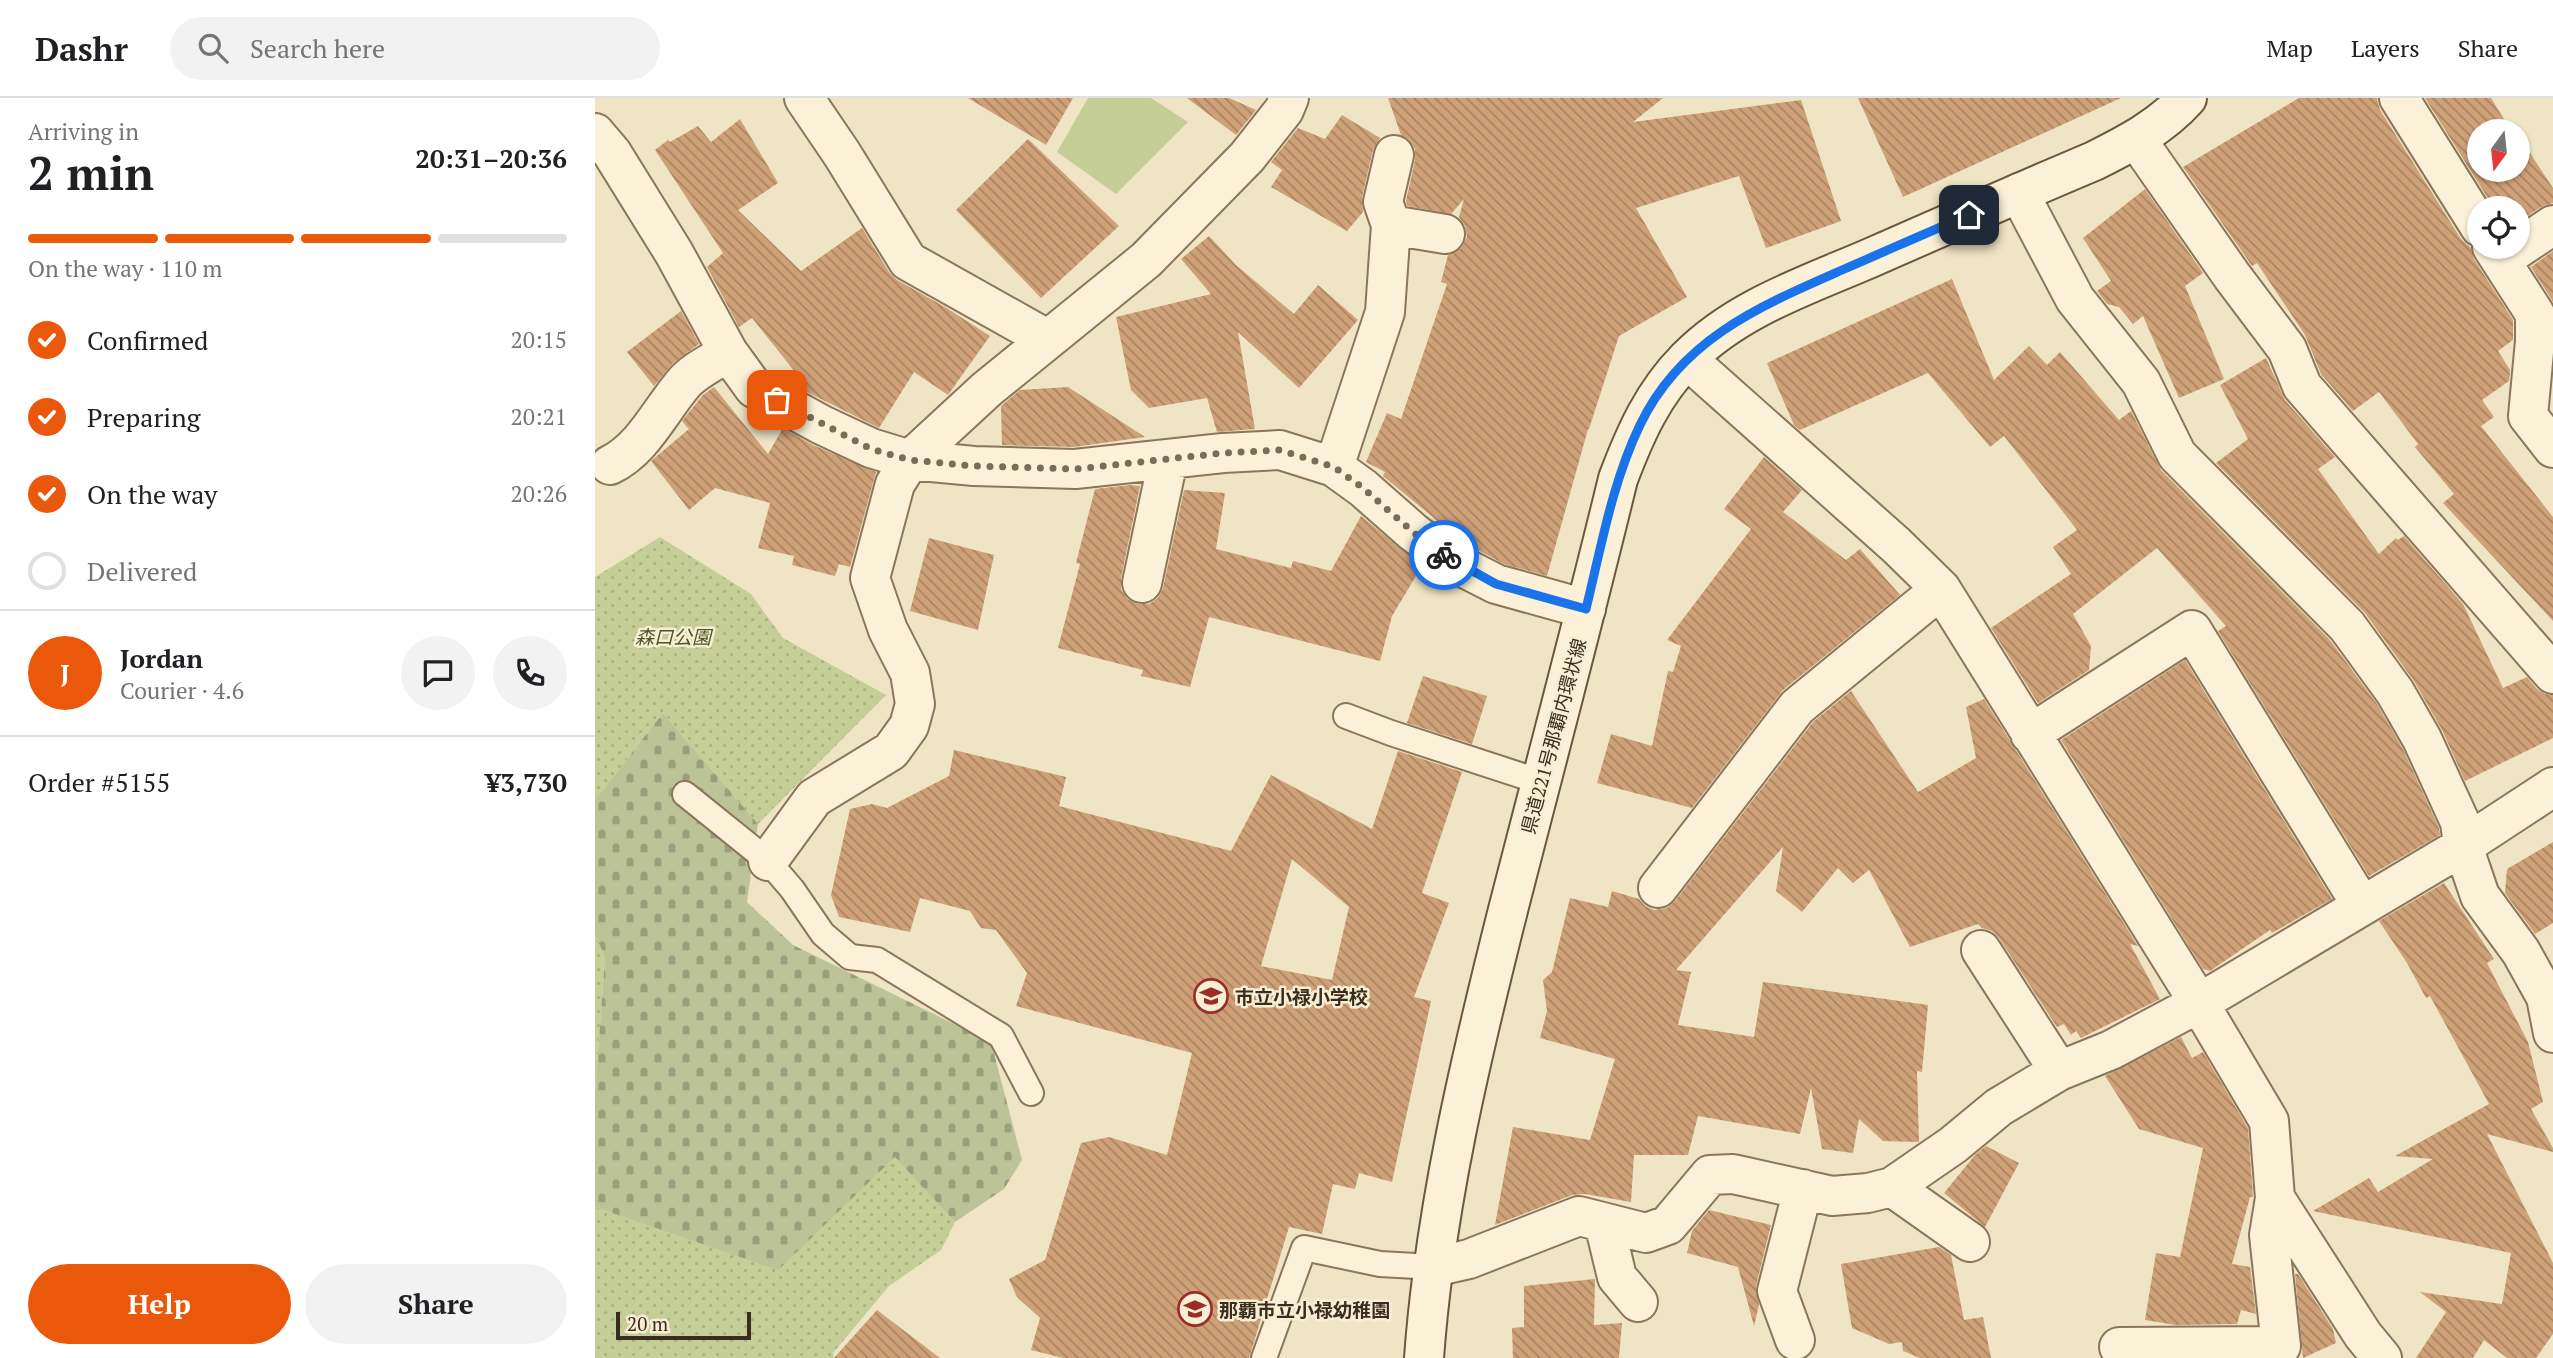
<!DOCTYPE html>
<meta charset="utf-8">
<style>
body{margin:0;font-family:"PT Serif","Noto Sans JP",serif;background:#f2f2f2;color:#202124;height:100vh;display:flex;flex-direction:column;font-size:26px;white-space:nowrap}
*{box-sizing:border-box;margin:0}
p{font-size:23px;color:#757577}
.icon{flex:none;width:38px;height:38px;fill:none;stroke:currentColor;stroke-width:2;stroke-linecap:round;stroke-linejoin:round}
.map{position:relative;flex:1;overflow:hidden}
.details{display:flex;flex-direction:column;background:#fff;width:595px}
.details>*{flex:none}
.needle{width:46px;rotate:195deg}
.tools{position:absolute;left:1872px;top:21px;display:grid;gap:14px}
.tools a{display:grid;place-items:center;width:63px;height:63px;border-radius:50%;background:#fff;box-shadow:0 2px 5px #0004;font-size:35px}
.scale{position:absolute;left:21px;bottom:18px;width:135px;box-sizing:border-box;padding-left:7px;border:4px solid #3a2d1e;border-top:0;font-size:19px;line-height:24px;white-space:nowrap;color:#3a2d1e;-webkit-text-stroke:5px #f7eed4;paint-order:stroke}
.pin{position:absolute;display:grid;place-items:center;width:60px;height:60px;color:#fff;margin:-30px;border-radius:14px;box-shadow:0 4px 10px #0006}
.courier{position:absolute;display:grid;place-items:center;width:70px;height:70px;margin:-35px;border:5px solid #1a73e8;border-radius:50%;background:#fff;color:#222;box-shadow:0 2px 9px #0007}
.overview em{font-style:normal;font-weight:700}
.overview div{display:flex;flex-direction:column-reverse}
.overview{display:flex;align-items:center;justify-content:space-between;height:119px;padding:0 28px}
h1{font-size:46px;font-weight:700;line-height:52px}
.bar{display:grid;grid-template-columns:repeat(4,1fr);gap:10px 7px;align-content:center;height:84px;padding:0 28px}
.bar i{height:9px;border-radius:5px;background:#e0e0e0}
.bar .current{background:#ea580c}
.bar p{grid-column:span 4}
.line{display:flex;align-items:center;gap:18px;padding:0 28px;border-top:2px solid #e0e0e0}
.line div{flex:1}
.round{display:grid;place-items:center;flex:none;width:74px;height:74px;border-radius:37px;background:#f2f2f2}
ol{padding:0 28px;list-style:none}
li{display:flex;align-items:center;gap:21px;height:77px}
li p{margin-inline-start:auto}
li .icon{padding:7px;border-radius:50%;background:#ea580c;color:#fff;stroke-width:4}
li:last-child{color:#757577}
li i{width:38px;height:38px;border:4px solid #e0e0e0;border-radius:50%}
.action{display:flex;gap:14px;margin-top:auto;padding:14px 28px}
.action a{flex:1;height:80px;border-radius:42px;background:#ea580c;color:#fff;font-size:28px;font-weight:700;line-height:80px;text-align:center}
.action a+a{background:#f2f2f2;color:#202124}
header{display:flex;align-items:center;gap:42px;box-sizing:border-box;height:98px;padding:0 35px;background:#fff;border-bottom:2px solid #e0e0e0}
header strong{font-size:33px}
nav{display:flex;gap:38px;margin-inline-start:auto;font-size:24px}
.search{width:490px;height:63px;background:#f2f2f2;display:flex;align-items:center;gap:18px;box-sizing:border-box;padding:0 24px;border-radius:38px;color:#757577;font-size:26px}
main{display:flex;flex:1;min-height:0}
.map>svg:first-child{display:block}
.grass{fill:url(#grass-dots)}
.cemetery{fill:url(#cemetery-stones)}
.garden{fill:#c5ce97}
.building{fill:url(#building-back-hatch);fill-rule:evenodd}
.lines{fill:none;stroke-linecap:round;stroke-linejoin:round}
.service-casing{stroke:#8b765a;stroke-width:28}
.minor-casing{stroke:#8b765a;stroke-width:42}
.secondary-casing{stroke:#6c573d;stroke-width:42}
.service{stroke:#faf1d8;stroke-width:24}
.minor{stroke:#faf1d8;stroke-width:38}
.secondary{stroke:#faf1d8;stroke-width:38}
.done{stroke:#796d58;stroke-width:7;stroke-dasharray:0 12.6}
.route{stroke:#1a73e8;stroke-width:9}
.labels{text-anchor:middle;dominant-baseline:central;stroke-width:5;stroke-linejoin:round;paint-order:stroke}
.park-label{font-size:19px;font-style:italic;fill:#485724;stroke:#f7eed4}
.street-label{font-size:19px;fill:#3a2d1e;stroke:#f7eed4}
.poi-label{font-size:19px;font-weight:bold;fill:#3a2d1e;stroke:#f7eed4;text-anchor:start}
</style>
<header>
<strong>Dashr</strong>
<div class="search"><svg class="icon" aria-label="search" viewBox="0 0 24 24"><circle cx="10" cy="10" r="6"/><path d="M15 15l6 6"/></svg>Search here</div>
<nav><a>Map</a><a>Layers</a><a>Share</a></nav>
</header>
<main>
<section class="details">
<div class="overview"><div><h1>2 min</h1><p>Arriving in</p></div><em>20:31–20:36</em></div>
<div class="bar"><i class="current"></i><i class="current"></i><i class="current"></i><i></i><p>On the way · 110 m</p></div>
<ol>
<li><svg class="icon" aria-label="check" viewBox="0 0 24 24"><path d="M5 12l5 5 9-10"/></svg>Confirmed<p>20:15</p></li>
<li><svg class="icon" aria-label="check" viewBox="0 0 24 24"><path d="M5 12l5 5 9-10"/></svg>Preparing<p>20:21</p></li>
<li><svg class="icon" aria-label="check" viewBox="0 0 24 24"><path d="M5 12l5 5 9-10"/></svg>On the way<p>20:26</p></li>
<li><i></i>Delivered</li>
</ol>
<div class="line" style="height:126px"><b class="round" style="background:#ea580c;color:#fff">J</b><div><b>Jordan</b><p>Courier · 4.6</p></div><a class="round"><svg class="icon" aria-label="chat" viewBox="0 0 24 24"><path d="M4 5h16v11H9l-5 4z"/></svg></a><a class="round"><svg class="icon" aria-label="phone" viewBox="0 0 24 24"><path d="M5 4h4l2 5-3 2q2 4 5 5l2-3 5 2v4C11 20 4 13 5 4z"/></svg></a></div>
<div class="line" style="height:91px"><div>Order #5155</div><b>¥3,730</b></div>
<div class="action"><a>Help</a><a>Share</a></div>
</section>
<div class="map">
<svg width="1958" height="1260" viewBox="0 0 1958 1260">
<defs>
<pattern id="grass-dots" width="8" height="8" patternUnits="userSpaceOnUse" patternTransform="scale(1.75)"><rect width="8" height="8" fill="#c5ce97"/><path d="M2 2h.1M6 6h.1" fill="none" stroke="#aab182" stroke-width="1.8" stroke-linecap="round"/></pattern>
<pattern id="cemetery-stones" width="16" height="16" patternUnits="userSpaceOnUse" patternTransform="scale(1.75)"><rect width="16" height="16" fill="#bbc397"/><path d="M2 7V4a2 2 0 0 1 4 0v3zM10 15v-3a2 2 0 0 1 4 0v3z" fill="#999f7b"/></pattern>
<pattern id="building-back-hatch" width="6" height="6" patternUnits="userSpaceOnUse" patternTransform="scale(1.75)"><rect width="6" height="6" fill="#cfa179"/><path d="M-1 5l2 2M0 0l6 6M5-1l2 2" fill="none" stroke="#a98463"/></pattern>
</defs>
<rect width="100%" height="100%" fill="#efe5c4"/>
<path class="grass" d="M65 439 156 496 188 540 291 597 163 726 68 615 0 702V479Z
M0 836 10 860 0 993Z
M301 1058 360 1124 346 1152 294 1188 238 1255 239 1260H0V1109L183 1171Z"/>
<path class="cemetery" d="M68 615 163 726 152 804 198 847 396 944 427 1062 409 1091 360 1124 300 1059 183 1172 0 1109V993L10 860 0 836V702Z"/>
<path class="garden" d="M493 0H556L593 24 521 96 462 54Z"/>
<path class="building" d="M373 0H478L451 47Z
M592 0H634L661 12 641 37Z
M793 0H1068L1038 24 1206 2 1246 123 1171 150 1144 78 1041 110 1092 199 1024 238 994 331H993L952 478 909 466 868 444 788 378 790 374 771 364 792 315 806 321 852 186 846 184 853 157 866 150 872 139 870 128 864 119 869 101 856 116 812 108 811 103 820 62V51L814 42 806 37Z
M1263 0H1526L1308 99Z
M1704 0H1782L1785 12 1866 141 1875 149 1879 161 1918 222V242L1903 253 1915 272 1914 283 1887 302 1899 319 1886 328 1958 419V523L1848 405 1859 396 1820 349 1823 346 1784 294 1758 313 1726 276 1710 237 1662 165 1657 168 1588 69Z
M1830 0H1896L1914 29 1917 27 1920 33H1885V72H1923V37L1958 90V105L1946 109 1923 124V110H1899Z
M747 17 785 40 778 52 767 99 768 114 752 133 676 89 687 72 676 64 703 30 730 41Z
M145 21 183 85 143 112 206 173 267 130 294 174 302 182 350 209 395 238 353 297 319 274 284 330 210 293 212 289 157 220 144 229 112 169 128 155 60 52 73 42 75 44 103 28 116 44Z
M433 41 524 128 446 200 361 112Z
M1550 91 1608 175 1590 188 1629 281 1584 300 1548 218 1538 226 1524 209 1512 206 1502 193 1516 183 1488 140Z
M614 138 641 167 699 216 723 187 763 222 704 290 643 234 660 331 622 334 612 300 554 310 536 292 521 219 616 196 586 161Z
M1958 153V204L1936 169Z
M1357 181 1399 282 1434 248 1452 267 1465 254 1524 322 1536 313 1566 372 1735 542 1782 606 1808 651 1844 730 1845 737 1774 778 1623 533 1631 528 1562 450 1478 516 1496 548 1494 572 1443 605 1396 530 1476 476 1458 449 1482 432 1409 338 1395 349 1333 275 1205 332 1199 327 1172 265Z
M86 213 104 246 78 265 59 288 32 254Z
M1671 260 1690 302 1740 359 1723 371 1784 456 1801 440 1803 442 1809 438 1868 506 1908 590 1932 579 1942 591 1950 596 1958 597V640L1870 683 1847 632 1819 583 1770 515 1621 365 1653 341 1625 287Z
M119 289 173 356 188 330 218 347 281 374 255 469 244 466 240 478 197 467 199 458 163 450 175 405 120 390 94 412 56 363 94 331 87 323 108 297Z
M473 289 550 339 479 349 407 347 406 308 425 292Z
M1169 359 1207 392 1188 414 1251 462 1265 451 1305 497 1188 592 1097 710 1002 685 1016 636 1057 648 1073 573 1078 574 1086 548 1072 542 1156 431 1129 411Z
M536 387 545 388 526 480V491L532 501 543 506H554L563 500 568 490 589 392 630 395 621 451 696 470 698 463 736 473 766 418 827 468 797 518 785 563 614 519 595 589 546 578 548 572 463 550 485 466 481 465 500 391Z
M334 440 399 457 383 532 315 513Z
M1590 562 1737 801 1677 835 1675 832 1615 873 1608 871 1466 642Z
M828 578 892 598 877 646 812 625Z
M1256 593 1323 694 1381 660 1371 609 1389 601 1543 848 1535 846 1565 901 1486 940 1481 933 1476 937 1469 926 1462 929 1404 840 1397 833 1387 830 1383 826 1315 849 1274 772 1258 785 1243 770 1207 814 1181 793 1188 749 1081 872 1096 874 1083 927 1159 939 1168 884 1333 907 1327 974 1322 973 1324 1044 1288 1043 1264 1021 1258 1055 1227 1051 1216 990 1205 1036 1103 1018 1093 1057H1039L1036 1104 990 1096 977 1097 900 1127 918 1029 995 1042 1020 961 945 940 952 913 948 882 957 874 975 800 1013 809 1017 793 1044 801 1050 808 1059 812 1072 810 1080 803 1218 624Z
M359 652 471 679 464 708 636 753 676 677 777 731 803 653 867 674 827 795 854 805 819 899 836 903 797 1084 764 1075 760 1091 738 1086 727 1136 694 1129 654 1260H468L436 1252 445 1220 422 1199 414 1181 450 1162 486 1045 514 1039 572 1057 597 955 421 908 432 875 401 832 386 830 375 813 325 800 315 834 244 819 236 797 255 711 277 706 292 710 354 678ZM697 761 754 809 737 882 666 868Z
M1958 744V825L1940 836 1910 795 1912 771Z
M1849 785 1899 861 1892 865 1933 944 1948 1004 1936 1011 1958 1050V1054L1892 1036 1958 1165V1236L1941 1260H1912L1889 1242 1878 1260H1821L1851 1214 1825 1194 1907 1206 1916 1155 1718 1113 1774 1080 1783 1094 1838 1061 1800 1058 1894 1006 1835 898 1831 900 1812 865 1784 823Z
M1586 939 1597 960 1608 954 1653 1030 1658 1099H1655L1637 1166 1655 1169 1661 1216 1646 1212 1642 1226 1581 1227 1550 1222 1561 1155 1585 1159 1608 1050 1544 1031 1510 978Z
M1391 1048 1424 1065 1390 1129 1349 1095 1380 1057Z
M1114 1112 1176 1127 1161 1188 1164 1207 1159 1228 1143 1169 1092 1155 1097 1133Z
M1344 1149 1356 1157 1369 1222 1388 1219 1396 1260H1325L1308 1253 1307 1244 1294 1246 1257 1230 1246 1166Z
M1700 1176H1703L1738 1231 1741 1245 1708 1260Z
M1000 1181 999 1227 1027 1225 1024 1260H918L917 1230 929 1229V1188Z
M282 1212 345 1260H239Z"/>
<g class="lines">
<g class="service-casing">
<path id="service" d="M751 618 796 635 946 684
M90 696 173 763 197 791 228 836 255 859 282 862 406 938 436 995
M669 1260 709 1150 785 1166 839 1169"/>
</g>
<g class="minor-casing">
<path id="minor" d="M209 0 247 56 313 163 452 241
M1804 0 1885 129
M0 35 17 55 79 155 133 254 159 290 227 327 276 350 315 362 379 368 480 371 628 355 685 352 739 369 768 390 818 434 856 463 901 486 991 511
M1542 42 1637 178 1692 251 1707 288 1958 576
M1424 95 1480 201 1546 284 1582 357 1752 528 1800 594 1827 641 1865 724 1868 748 1885 798 1926 854 1951 899 1958 935
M796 127 850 136
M1897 149 1940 216V243L1933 318 1958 350
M1906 162 1958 127
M1092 261 1301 447 1346 491 1604 905 1674 1023 1680 1100 1768 1237 1787 1260
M15 367C48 351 65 313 88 286 98 273 119 264 133 254
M739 369 790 214 796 127 788 104 799 57
M547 485 573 362
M1435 636 1597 532 1767 808
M173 763 219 700 296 653 314 628 320 606 315 575 293 532 275 480 300 386 315 362 392 291 551 162 652 59 689 12 694 0
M1063 790 1202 609 1346 491
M1386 852 1464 973
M1297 1089 1375 1144
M1009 1125 1022 1179 1043 1204
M839 1169 874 1161 984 1118 1051 1135 1073 1127 1115 1077 1138 1076 1237 1098 1273 1095 1297 1089 1358 1047 1404 1009 1464 973 1516 952 1604 905 1868 748 1958 689
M1200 1242 1182 1193 1208 1091
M1524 1249 1686 1248 1674 1137 1680 1100"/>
</g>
<g class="secondary-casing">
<path id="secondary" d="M829 1260C840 1109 876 959 913 812 950 668 988 525 1023 381 1040 336 1058 295 1092 261 1141 211 1210 188 1273 161 1348 128 1423 95 1499 63 1533 46 1566 29 1592 0"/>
</g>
<use href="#service" class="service"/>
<use href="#minor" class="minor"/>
<use href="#secondary" class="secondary"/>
</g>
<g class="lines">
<path class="done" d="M182 302 276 351 315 362 379 368 481 371 628 355 685 352 739 369 768 390 818 434 849 457"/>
<path class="route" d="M849 457 901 486 991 511C1006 450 1017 385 1045 327 1086 241 1165 208 1247 172 1289 154 1331 135 1374 117"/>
</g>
<defs>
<g id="school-ring" transform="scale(1.75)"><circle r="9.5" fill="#f7eed4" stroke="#9b2d28" stroke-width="1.5"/><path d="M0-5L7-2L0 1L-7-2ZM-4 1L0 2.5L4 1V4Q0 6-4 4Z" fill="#9b2d28"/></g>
</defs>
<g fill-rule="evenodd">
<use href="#school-ring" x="616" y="898"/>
<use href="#school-ring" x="600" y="1211"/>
</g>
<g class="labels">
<g class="park-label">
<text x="78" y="538">森口公園</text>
</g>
<g class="street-label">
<text transform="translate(958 638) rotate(-75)">県道221号那覇内環状線</text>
</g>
<g class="poi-label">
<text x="640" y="898">市立小禄小学校</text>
<text x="624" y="1211">那覇市立小禄幼稚園</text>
</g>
</g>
</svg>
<div class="tools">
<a><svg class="needle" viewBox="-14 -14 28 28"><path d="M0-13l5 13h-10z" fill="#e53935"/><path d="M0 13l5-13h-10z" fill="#757577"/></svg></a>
<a><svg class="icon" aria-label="locate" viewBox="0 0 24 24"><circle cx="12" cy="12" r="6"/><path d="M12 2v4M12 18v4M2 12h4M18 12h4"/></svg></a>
</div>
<div class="scale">20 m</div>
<div class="pin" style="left:182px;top:302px;background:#ea580c"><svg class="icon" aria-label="bag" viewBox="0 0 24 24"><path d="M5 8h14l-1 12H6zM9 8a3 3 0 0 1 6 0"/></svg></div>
<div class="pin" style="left:1374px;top:117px;background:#1f2937"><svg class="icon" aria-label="home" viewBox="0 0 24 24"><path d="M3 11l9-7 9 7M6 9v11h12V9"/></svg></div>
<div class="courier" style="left:849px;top:457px"><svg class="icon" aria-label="bike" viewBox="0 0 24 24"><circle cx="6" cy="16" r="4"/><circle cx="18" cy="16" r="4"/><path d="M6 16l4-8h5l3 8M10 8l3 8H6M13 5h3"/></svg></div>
</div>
</main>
